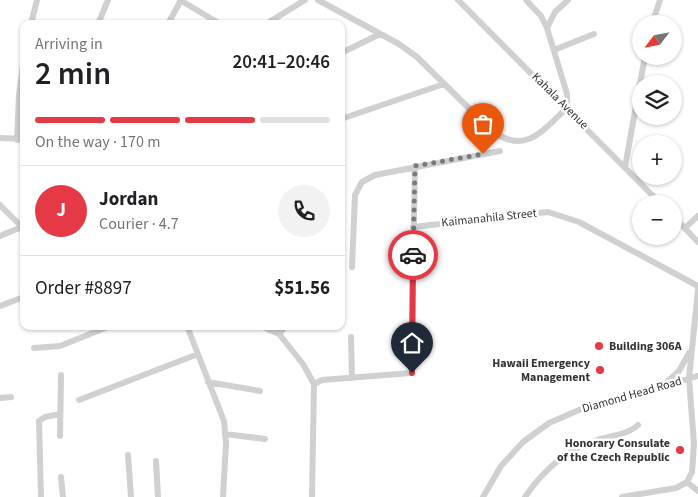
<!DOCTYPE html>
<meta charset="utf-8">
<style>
body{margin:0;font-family:"Source Sans 3",sans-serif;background:#f2f2f2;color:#202124;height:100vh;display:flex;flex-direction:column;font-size:19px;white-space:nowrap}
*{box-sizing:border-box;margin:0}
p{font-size:16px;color:#757577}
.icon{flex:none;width:28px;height:28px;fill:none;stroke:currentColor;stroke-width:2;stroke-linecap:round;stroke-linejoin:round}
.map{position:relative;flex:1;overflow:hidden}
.drawer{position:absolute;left:20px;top:20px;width:325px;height:310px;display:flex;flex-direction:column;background:#fff;border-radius:10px;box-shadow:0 1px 4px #0004}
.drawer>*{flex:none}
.needle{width:32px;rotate:238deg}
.tools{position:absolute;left:632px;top:15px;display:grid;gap:10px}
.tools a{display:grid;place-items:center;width:50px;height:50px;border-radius:50%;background:#fff;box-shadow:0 1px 4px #0004;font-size:25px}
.pin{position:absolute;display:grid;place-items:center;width:42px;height:42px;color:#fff;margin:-51px -21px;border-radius:50% 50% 50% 0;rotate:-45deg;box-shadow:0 0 5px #0007}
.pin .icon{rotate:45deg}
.courier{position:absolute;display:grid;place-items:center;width:50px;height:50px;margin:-25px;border:4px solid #e63946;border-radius:50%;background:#fff;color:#222;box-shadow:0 1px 6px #0007}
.overview em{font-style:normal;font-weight:600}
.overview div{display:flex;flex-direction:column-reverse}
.overview{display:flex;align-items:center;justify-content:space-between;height:85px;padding:0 15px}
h1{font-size:32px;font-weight:600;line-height:38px}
.bar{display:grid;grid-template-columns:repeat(4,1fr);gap:8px 5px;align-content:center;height:60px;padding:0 15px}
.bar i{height:6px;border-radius:4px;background:#e0e0e0}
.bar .active{background:#e63946}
.bar p{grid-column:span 4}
.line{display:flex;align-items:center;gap:12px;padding:0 15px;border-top:1px solid #e0e0e0}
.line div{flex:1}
.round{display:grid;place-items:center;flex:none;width:52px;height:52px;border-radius:26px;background:#f2f2f2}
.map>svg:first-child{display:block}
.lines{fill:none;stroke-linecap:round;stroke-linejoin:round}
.minor{stroke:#d0d0d0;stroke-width:6}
.done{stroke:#7a7a7a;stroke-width:5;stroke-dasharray:0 9}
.route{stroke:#e63946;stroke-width:6}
.poi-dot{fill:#e63946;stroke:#fff;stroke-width:2}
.labels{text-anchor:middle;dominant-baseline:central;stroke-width:5;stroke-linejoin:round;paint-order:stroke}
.street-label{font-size:12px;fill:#333;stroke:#fff}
.poi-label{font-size:12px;font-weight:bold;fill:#333;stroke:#fff;text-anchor:end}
</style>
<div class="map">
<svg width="698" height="497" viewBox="0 0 698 497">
<rect width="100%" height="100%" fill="#fff"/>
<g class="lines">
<path class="minor" d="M180 0 220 24
M318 0 399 44 417 57 491 130C525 156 542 131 567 108V94L547 28 541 16 526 0
M458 0 661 204
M31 24 37 0
M98 24 108 0
M168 24 181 0
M266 24 305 0
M652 24 660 0
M547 28 555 12 568 0
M554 50 594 34
M341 53 380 34
M341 119 444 84
M0 138 24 139
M17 140 19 95 24 58
M625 167 645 56
M0 205 22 227
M674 217 698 242
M413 227 548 212 579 222 698 286
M685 228 698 216
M0 236 24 226
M352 267 355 195 362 182 375 175 500 151
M0 306 24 297
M187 326 224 421 226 443 223 497
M261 326 279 334 303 364 314 384 312 497
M279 334 286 326
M351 337 352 378
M34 348 60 346 110 326
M208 382 260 391
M314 384 322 380 411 373 415 166
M665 384 679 371 689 353
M0 398 11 397
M79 400 198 354
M225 434 265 439
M60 436 61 375
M128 455 131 497
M156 461 158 497
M61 477 63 497
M687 482 698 491
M41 497 39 421 45 417 60 414
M483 497 501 466 523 442 549 423 586 407 698 376
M525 497C542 472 565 451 594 441 607 436 628 435 638 425
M622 497 676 488 687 482 692 472 694 444 689 378 698 290"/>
</g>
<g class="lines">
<path class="done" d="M413 255 415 166 483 154"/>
<path class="route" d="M412 373 413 255"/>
</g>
<g class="poi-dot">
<circle cx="599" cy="346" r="5"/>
<circle cx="600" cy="370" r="5"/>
<circle cx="680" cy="450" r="5"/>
</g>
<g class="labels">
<g class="street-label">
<text transform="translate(560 101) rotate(45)">Kahala Avenue</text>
<text transform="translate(489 218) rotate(-6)">Kaimanahila Street</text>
<text transform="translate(632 395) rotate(-16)">Diamond Head Road</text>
</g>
<g class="poi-label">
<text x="609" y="346" text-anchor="start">Building 306A</text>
<text x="590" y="363">Hawaii Emergency<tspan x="590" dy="14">Management</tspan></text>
<text x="670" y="443">Honorary Consulate<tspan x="670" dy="14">of the Czech Republic</tspan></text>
</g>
</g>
</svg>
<div class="tools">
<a><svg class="needle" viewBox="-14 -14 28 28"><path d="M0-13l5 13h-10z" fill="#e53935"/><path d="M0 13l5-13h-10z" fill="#757577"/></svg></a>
<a><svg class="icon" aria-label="layers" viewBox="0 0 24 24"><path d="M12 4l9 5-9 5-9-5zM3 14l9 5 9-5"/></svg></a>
<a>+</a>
<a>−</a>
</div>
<div class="pin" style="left:483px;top:154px;background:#ea580c"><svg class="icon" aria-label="bag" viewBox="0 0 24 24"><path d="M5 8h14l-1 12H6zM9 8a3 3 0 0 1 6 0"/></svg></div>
<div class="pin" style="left:412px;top:373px;background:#1f2937"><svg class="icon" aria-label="home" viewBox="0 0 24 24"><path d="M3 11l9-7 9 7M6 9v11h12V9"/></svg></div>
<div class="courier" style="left:413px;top:255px"><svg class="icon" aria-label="car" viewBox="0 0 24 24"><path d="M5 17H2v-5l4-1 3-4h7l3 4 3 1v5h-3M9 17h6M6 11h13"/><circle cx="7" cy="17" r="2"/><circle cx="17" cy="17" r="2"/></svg></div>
<section class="drawer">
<div class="overview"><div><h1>2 min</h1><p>Arriving in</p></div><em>20:41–20:46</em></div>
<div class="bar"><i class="active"></i><i class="active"></i><i class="active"></i><i></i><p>On the way · 170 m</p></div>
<div class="line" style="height:90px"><b class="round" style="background:#e63946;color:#fff">J</b><div><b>Jordan</b><p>Courier · 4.7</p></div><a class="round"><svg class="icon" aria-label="phone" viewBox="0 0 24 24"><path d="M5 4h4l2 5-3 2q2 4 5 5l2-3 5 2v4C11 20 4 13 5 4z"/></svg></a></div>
<div class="line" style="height:65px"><div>Order #8897</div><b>$51.56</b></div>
</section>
</div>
